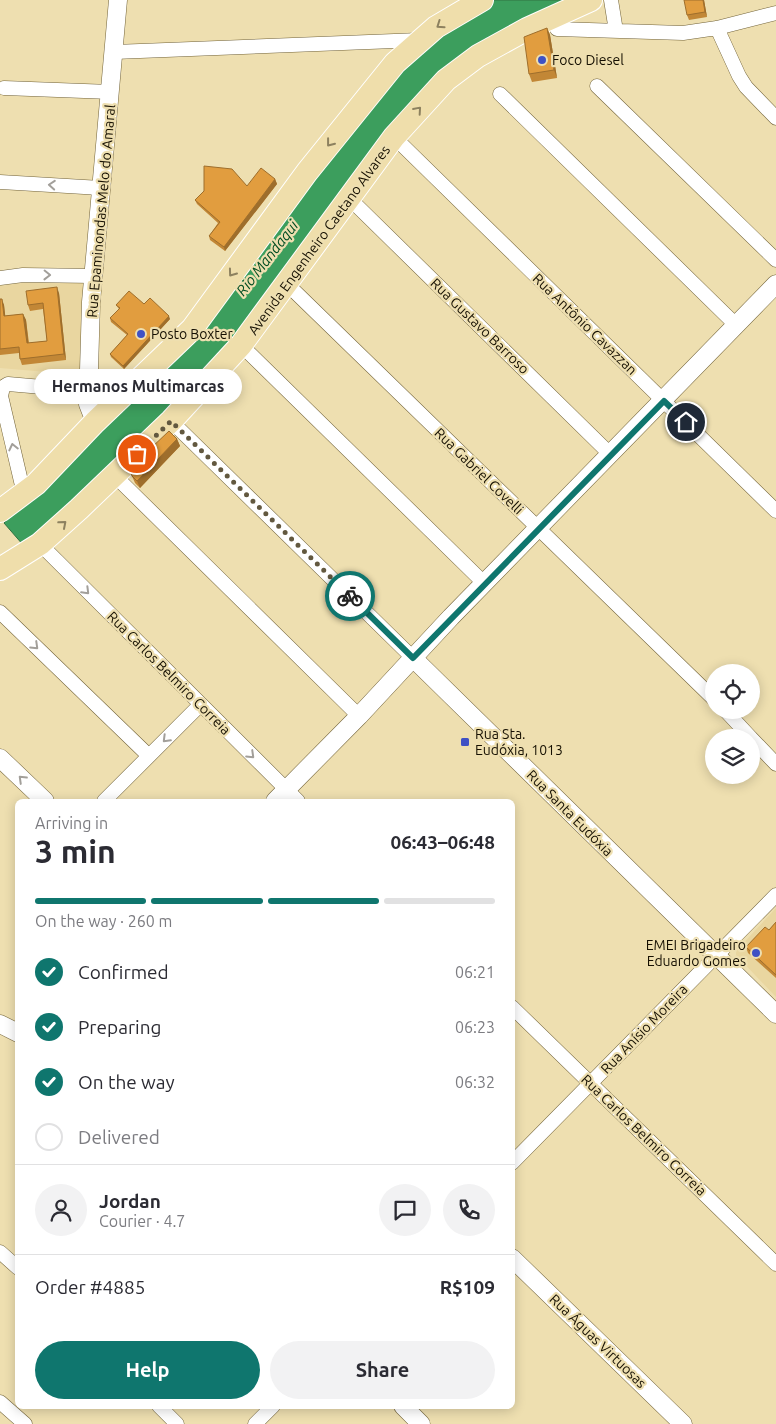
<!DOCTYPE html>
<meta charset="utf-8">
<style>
body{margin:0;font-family:Ubuntu,sans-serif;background:#f2f2f3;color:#2b2b33;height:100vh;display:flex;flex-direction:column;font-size:19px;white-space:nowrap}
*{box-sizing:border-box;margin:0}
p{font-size:16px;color:#7c7c81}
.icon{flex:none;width:28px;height:28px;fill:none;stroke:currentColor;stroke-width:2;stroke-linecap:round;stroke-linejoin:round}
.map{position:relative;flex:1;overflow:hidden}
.side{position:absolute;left:15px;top:799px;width:500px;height:610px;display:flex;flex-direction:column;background:#fff;border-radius:8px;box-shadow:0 2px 12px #0003}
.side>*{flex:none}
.controls{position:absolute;left:705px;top:664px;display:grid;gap:10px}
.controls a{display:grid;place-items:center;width:55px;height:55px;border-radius:50%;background:#fff;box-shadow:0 2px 12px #0003;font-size:25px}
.pin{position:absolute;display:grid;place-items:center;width:42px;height:42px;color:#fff;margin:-21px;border:2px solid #fff;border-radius:50%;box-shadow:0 1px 5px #0007}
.courier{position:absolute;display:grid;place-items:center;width:50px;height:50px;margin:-25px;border:4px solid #0f766e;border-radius:50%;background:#fff;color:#222;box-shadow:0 1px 6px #0007}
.bubble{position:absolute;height:35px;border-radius:18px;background:#fff;box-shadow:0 2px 12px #0003;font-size:16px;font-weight:600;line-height:35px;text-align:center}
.summary em{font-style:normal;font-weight:600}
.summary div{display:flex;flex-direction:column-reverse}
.summary{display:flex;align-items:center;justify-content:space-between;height:85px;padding:0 20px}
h1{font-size:32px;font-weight:600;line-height:38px}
.bar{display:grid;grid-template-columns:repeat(4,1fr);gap:8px 5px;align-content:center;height:60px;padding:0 20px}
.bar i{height:6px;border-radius:4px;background:#e1e1e2}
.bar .on{background:#0f766e}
.bar p{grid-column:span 4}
.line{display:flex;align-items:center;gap:12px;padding:0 20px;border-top:1px solid #e1e1e2}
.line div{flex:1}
.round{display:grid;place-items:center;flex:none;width:52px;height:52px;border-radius:26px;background:#f2f2f3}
ol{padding:0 20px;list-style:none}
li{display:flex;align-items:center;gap:15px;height:55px}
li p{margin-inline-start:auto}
li .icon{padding:5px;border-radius:50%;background:#0f766e;color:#fff;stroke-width:4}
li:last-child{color:#7c7c81}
li i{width:28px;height:28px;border:2px solid #e1e1e2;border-radius:50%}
.action{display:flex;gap:10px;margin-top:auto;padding:10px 20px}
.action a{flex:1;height:58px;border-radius:30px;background:#0f766e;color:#fff;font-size:20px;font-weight:600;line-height:58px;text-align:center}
.action a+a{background:#f2f2f3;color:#2b2b33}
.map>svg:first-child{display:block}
.built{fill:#e9d6a0}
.water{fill:#3c9e5d;stroke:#317342}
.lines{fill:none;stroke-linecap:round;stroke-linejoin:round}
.minor-casing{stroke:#726339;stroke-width:15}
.tertiary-casing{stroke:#726339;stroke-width:19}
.primary-casing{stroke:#fff;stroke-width:24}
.minor{stroke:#fff;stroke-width:14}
.tertiary{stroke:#fff;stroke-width:18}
.primary{stroke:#efdeab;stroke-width:22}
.wall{fill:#c28736}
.shaded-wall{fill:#9e6e2c}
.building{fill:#e19d3f;stroke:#9e6e2c}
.oneway{stroke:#8d815f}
.oneway2{stroke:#a29f9a}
.done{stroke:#62583f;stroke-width:5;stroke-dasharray:0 9}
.route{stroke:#0f766e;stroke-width:6}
.poi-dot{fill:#3f51c4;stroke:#eedfb0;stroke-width:2}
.labels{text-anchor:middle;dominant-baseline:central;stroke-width:4.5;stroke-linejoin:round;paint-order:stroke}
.poi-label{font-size:14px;fill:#161002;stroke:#eedfb0;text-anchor:start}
.street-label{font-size:14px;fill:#161002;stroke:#eedfb0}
.water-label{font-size:15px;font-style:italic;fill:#004d22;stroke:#eedfb0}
</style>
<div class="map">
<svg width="776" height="1424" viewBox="0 0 776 1424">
<rect width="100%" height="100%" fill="#eedfb0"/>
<path class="built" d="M27 282H87L81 375 0 368V286Z
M776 908V997L736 955V951Z"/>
<path class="water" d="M492 0H568L485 40 238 335 189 390 24 546 4 523 101 429 405 59Z"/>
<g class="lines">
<g class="minor-casing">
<path id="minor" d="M611 0 616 31
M717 28 739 76 746 87 776 118
M557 29 683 33 717 28 776 13
M114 52 420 40
M597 86 776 260
M4 88 111 92
M500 94 736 325
M394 137 776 511
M0 182 101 188
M349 198 610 454
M0 278 23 275 94 276
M287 284 714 699
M241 345 484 583
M171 421 413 658
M115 476 359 716
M24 494 1 396 3 387 8 384 88 391
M40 544 298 801
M0 612 149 756
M725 710 751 738
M751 738 776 764
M104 801 200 705
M512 1007 776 1264
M512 1163 776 895
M0 1252 18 1268
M0 1402 25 1424
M159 1406 177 1424
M255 1424 273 1406"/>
</g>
<g class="tertiary-casing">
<path id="tertiary" d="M95 422 88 404 91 302 118 0
M413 658 776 1014
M0 758 45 801
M275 801 359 716 451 617 776 284
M0 1024 18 1033
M512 1258 683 1424
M403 1406 421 1424"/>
</g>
<g class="primary-casing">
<path id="primary" d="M0 511 36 484 95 422 192 329 307 172 395 63 436 27 482 0
M0 569 40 544 79 509 171 421 241 345 394 137 446 80 478 56 527 29 591 0"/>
</g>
<use href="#minor" class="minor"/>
<use href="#tertiary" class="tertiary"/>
<use href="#primary" class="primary"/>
</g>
<path class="wall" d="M704 0 707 17 689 20 687 15Z
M547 28 550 35 557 78 532 82 529 74Z
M275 179 277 184 225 251 210 240 209 236 218 223 197 204 195 200Z
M59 293 66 360 22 365 20 359 19 353 0 355V299L4 305 5 316 23 314 26 320 29 343 47 341 43 309 30 311 28 305Z
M144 304 170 319 124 369 111 357 110 354 127 335 111 322 110 318 119 309 116 305Z
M177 439 180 446 140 488 135 483 132 476Z
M776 922V978L748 953 746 947 769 930Z"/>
<path class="shaded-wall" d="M703 0H704L707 17 705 12Z
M547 28 550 35 557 78 554 70Z
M275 179 277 184 225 251 224 247Z
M57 287 59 293 66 360 64 354Z
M2 299 4 305 6 322 4 316Z
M23 314 26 320 29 349 27 343Z
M169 316 170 319 124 369 123 366Z
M177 439 180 446 140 488 137 481Z"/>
<path class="building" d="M684 0H703L705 12 687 15Z
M547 28 554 70 529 74 524 37Z
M204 166 232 169 247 186 261 168 275 179 224 247 209 236 220 222 195 200 204 191Z
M57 287 64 354 20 359 19 347 0 349V299H2L4 316 23 314 27 343 47 341 43 303 28 305 26 291Z
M129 291 144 304 150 298 169 316 123 366 110 354 128 334 110 318 120 308 116 305Z
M169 431 177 439 137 481 132 476 130 468Z
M776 922V975L746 947 765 927 769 930Z"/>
<defs><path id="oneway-chevron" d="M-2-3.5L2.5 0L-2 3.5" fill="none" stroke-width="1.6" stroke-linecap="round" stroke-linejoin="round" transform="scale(1.25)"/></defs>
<g class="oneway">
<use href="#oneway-chevron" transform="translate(440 25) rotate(145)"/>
<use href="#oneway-chevron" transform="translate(418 110) rotate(-49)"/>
<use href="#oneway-chevron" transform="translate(330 143) rotate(128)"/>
<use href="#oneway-chevron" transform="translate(232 273) rotate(126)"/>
<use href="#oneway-chevron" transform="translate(63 524) rotate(-41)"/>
</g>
<g class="oneway2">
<use href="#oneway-chevron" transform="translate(52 185) rotate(-176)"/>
<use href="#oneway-chevron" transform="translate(47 275) rotate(1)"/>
<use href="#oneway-chevron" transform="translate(13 447) rotate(-103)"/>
<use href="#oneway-chevron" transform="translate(86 591) rotate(45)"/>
<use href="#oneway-chevron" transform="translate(35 646) rotate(44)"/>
<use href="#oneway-chevron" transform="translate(166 739) rotate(135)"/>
<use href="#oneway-chevron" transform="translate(251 755) rotate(44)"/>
<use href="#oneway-chevron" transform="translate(22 779) rotate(-136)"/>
</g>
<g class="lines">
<path class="done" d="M137 454 171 421 350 596"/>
<path class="route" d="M350 596 413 658 664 401 686 422"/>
</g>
<g class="poi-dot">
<circle cx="542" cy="60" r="5"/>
<circle cx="141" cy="334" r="5"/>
<rect x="460" y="737" width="10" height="10" rx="2.5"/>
<circle cx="756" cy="953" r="5"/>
</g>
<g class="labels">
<g class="poi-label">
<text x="552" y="60">Foco Diesel</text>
<text x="151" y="334">Posto Boxter</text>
<text x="475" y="734">Rua Sta.<tspan x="475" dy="16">Eudóxia, 1013</tspan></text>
<text x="746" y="945" text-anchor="end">EMEI Brigadeiro<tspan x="746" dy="16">Eduardo Gomes</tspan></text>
</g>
<g class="street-label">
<text transform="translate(101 211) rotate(-85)">Rua Epaminondas Melo do Amaral</text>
<text transform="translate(319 240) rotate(-54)">Avenida Engenheiro Caetano Alvares</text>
<text transform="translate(585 324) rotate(44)">Rua Antônio Cavazzan</text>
<text transform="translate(480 326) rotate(44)">Rua Gustavo Barroso</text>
<text transform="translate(479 471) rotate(44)">Rua Gabriel Covelli</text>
<text transform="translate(169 673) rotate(45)">Rua Carlos Belmiro Correia</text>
<text transform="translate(570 813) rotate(45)">Rua Santa Eudóxia</text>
<text transform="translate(644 1029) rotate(-46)">Rua Anísio Moreira</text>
<text transform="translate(644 1135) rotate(44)">Rua Carlos Belmiro Correia</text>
<text transform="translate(598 1341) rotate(44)">Rua Águas Virtuosas</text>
</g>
<g class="water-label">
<text transform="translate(267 258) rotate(-52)">Rio Mandaqui</text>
</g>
</g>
</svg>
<div class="controls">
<a><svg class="icon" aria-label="locate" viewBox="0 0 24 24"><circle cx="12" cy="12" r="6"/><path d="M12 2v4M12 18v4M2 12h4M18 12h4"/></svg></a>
<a><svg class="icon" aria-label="layers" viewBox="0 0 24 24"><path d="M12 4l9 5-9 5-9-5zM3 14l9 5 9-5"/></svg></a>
</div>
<div class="pin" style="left:137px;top:454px;background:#ea580c"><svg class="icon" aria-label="bag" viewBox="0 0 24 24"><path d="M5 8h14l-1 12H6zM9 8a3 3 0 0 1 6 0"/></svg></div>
<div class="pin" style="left:686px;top:422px;background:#1f2937"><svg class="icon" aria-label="home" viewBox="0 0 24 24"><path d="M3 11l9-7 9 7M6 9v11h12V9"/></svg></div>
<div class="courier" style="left:350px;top:596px"><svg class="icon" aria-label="bike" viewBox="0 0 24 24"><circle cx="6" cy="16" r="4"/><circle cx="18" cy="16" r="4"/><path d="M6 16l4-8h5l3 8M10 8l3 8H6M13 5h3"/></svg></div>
<div class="bubble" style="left:34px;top:369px;width:208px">Hermanos Multimarcas</div>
<section class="side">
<div class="summary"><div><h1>3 min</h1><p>Arriving in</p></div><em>06:43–06:48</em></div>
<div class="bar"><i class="on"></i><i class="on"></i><i class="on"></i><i></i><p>On the way · 260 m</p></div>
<ol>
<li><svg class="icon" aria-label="check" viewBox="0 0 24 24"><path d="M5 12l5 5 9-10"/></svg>Confirmed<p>06:21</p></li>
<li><svg class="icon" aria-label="check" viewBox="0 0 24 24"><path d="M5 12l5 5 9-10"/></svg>Preparing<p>06:23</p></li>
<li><svg class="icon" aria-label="check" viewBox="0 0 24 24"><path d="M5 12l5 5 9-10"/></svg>On the way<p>06:32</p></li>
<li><i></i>Delivered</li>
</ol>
<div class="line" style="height:90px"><a class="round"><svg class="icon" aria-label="person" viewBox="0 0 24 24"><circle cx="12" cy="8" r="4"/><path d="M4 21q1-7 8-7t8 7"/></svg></a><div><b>Jordan</b><p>Courier · 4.7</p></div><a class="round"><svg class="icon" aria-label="chat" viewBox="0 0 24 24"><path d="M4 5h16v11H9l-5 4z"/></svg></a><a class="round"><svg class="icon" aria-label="phone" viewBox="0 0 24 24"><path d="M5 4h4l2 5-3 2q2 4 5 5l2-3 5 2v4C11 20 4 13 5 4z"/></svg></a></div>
<div class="line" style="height:65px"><div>Order #4885</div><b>R$109</b></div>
<div class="action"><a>Help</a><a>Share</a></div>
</section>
</div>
